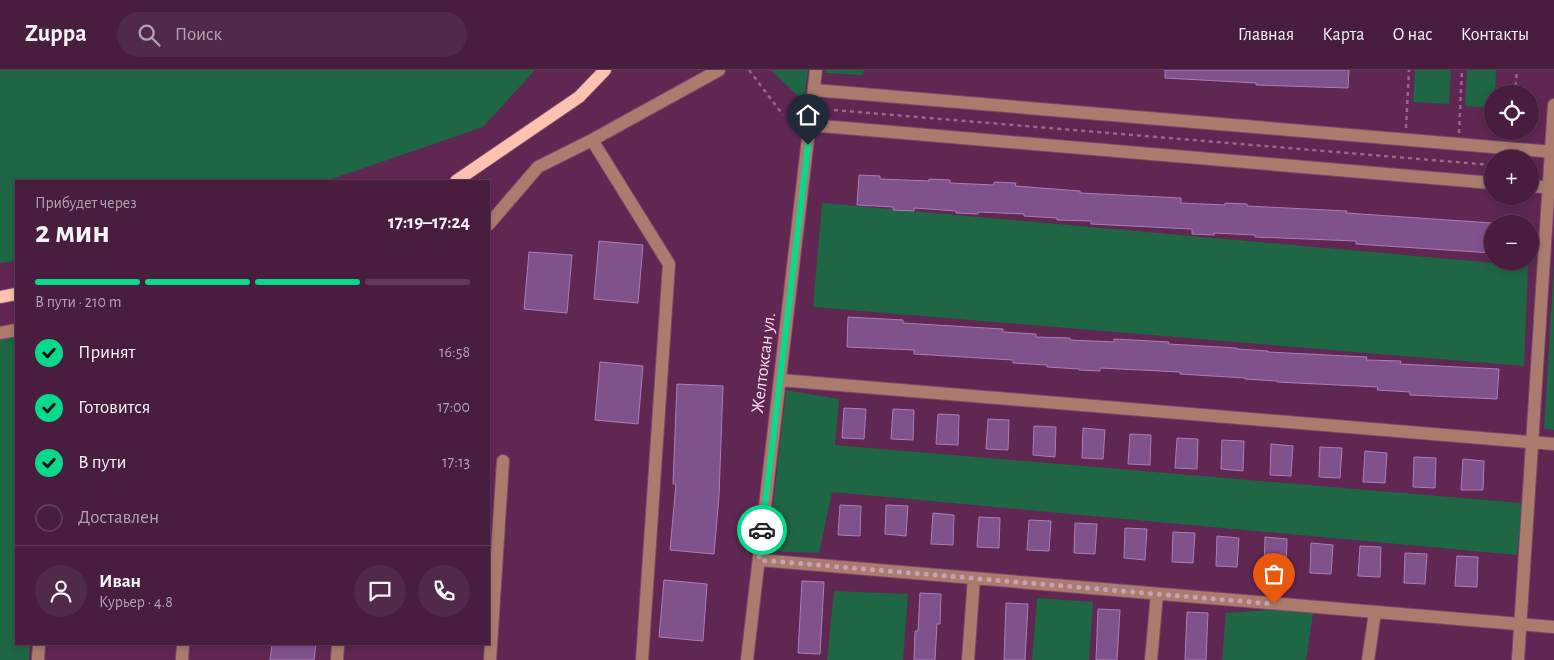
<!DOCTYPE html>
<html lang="ru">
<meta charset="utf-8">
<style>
body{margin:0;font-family:"Alegreya Sans",sans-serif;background:#522a49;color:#f1f3f6;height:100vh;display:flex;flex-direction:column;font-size:19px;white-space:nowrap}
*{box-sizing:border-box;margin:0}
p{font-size:16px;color:#b1a2b0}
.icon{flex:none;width:28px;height:28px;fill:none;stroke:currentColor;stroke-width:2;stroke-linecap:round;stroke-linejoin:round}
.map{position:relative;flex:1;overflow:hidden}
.details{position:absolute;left:15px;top:110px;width:475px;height:465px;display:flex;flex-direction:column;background:#481d3e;border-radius:0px;box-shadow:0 2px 8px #0003,0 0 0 1px #603b58}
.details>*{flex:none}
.tools{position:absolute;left:1484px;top:15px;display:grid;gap:10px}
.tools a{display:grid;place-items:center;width:55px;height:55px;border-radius:50%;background:#481d3e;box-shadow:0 2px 8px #0003,0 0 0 1px #603b58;font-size:25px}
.pin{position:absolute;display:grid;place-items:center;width:42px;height:42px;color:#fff;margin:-51px -21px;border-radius:50% 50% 50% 0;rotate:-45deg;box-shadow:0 0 5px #0007}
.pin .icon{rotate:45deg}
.courier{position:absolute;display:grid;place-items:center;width:50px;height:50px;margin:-25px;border:4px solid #08d98b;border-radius:50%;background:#fff;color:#222;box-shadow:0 1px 6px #0007}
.headline em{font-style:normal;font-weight:700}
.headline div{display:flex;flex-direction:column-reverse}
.headline{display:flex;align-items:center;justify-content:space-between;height:85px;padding:0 20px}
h1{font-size:32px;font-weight:700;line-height:38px}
.bar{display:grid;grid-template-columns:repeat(4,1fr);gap:8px 5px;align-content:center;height:60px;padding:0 20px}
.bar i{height:6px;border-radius:4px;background:#603b58}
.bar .current{background:#08d98b}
.bar p{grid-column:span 4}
.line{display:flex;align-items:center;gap:12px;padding:0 20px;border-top:1px solid #603b58}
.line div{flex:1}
.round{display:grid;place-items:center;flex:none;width:52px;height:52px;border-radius:26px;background:#522a49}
ol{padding:0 20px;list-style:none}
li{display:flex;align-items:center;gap:15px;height:55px}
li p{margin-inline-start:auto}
li .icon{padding:5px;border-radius:50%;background:#08d98b;color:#111;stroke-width:4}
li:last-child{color:#b1a2b0}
li i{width:28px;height:28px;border:2px solid #603b58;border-radius:50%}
header{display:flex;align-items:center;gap:30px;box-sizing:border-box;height:70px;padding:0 25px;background:#481d3e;border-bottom:1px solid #603b58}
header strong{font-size:24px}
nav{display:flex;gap:28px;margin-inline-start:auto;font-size:18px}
.search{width:350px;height:45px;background:#522a49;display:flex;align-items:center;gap:12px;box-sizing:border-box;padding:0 18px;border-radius:28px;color:#b1a2b0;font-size:19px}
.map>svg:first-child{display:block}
.green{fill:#1f6644}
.building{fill:#7f528c;stroke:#ab7cb8}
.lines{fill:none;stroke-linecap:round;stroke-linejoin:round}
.minor-casing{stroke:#7d486f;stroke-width:14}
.major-casing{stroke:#7d486f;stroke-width:14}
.path{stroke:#97678a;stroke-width:2.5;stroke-dasharray:4 4;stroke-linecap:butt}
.minor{stroke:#ab7c6d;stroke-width:12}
.major{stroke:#fbc2b0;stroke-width:12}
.done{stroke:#c7a0bc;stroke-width:5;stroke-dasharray:0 9}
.route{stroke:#08d98b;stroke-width:6}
.labels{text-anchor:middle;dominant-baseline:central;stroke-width:4;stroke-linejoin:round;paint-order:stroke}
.street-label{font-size:18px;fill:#ffe1f5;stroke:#602752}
</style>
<header>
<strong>Zuppa</strong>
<div class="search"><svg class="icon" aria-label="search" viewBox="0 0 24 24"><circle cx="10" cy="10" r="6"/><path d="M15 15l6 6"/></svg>Поиск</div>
<nav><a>Главная</a><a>Карта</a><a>О нас</a><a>Контакты</a></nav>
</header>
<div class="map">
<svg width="1554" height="590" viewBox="0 0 1554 590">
<rect width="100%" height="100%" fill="#602752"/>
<path class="green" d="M0 0H535L483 57 326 111H16V191L0 193Z
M771 0H808L804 32Z
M825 0H864L863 5 825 3Z
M1415 0H1451L1449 34 1413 32Z
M1467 0H1496L1495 24H1492V38L1465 36Z
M822 133 1528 196 1524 296 813 237Z
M1554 194V360L1544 359Z
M16 265V574H30L29 590H0V269Z
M786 320 839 329 835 375 1522 433 1517 485 832 422 819 483 768 481Z
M834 521 908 524 903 590H827Z
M1037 528 1093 532 1089 590H1032Z
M1314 537 1306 590H1222L1226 543Z"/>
<path class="building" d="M1165 0H1349L1348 18 1256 15V13L1165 8Z
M859 105 880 106V109L929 111V109L950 110V113L994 115V112L1016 113 1015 116 1080 121V123L1181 128V133L1225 135V133L1247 134V136L1347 141 1346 143 1492 153V183L1356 174V171L1255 167V165L1214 163V165L1192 164V159L1091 154V151L1057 150V148L1024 146V144L978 142V144L956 143V141L914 138V141L893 140V137L857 135Z
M599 171 643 175 638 233 594 229Z
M529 182 572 185 567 243 524 239Z
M848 247 903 250V253L1003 259V262L1036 264V267L1070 268V270L1114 272V269L1169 272 1168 274 1237 278V279L1268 281V282L1367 287 1366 290 1401 291 1400 294 1499 299 1497 329 1410 325V322L1377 320 1378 317 1277 312V311L1245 309V308L1180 304V302L1100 298V301L1079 300V299L1047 297V295L1013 293V290L914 284V280L847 277Z
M600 292 643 296 638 354 595 350Z
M677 314 723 316 719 426 714 484 670 480 676 414H673Z
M844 338 866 339 864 369 842 368Z
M893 339 914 340 913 370 891 369Z
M938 344 959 345 958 375 936 374Z
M988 349 1009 350 1008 380 986 379Z
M1034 356 1056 357 1055 387 1033 385Z
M1083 358 1105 360 1103 389 1082 388Z
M1130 364 1151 365 1150 395 1128 394Z
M1177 368 1198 369 1197 399 1175 398Z
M1222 370 1244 371 1243 401 1221 399Z
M1271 374 1293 376 1291 406 1270 405Z
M1320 377 1342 378 1340 408 1319 407Z
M1365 381 1387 383 1385 413 1363 412Z
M1414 387 1436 388 1435 418 1413 417Z
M1463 389 1484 391 1483 420H1461Z
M840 435 861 436 860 466 838 465Z
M886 435 908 436 906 466 885 464Z
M933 443 954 445 953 475 931 474Z
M979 447 1000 448 999 478 977 477Z
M1029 450 1051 451 1049 481 1027 480Z
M1075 453 1097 454 1095 484 1074 483Z
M1125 458 1147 459 1145 490 1124 488Z
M1173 462 1195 463 1193 493 1172 492Z
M1217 466 1239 468 1237 497 1216 496Z
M1265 467 1287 469 1286 499 1264 498Z
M1311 473 1333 475 1331 504 1310 503Z
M1360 476 1381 477 1380 507 1358 506Z
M1405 483 1427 484 1425 514 1404 513Z
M1457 486 1478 487 1477 517 1455 516Z
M664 510 707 514 703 571 659 567Z
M802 511 824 512 820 584 798 583Z
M920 523 941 524 940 554H937L935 590H914L915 561H918Z
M1006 533 1028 534 1025 590H1004Z
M1098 539 1120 540 1117 590H1096Z
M1187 542 1208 543 1206 590H1185Z
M272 574H316L314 590H270Z"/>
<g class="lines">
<g class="minor-casing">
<path id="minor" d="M814 20 1554 82
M810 55 1492 113
M592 70 669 194 642 590
M1530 116 1554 118
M489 154 538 97 592 70 719 0
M0 263 16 260
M780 310 1554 374
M759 490 1554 557
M38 590 39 574
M182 590 183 574
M337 590 338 574
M490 590 503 391
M747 590 816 0
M968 590 974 508
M1151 590 1157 524
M1368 590 1375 542
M1518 590 1554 35"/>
</g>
<g class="major-casing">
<path id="major" d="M456 111 579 27 605 0
M0 227 16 224"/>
</g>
<path class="path" d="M749 0 783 45
M1515 24 1517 0
M834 40 1492 95
M1406 58 1409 0
M1459 63 1462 0
M1512 67 1513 61"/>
<use href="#minor" class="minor"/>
<use href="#major" class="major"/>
</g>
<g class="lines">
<path class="done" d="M762 460 759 490 1274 534"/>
<path class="route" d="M762 460 808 75"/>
</g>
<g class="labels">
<g class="street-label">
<text transform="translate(764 293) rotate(-83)">Желтоксан ул.</text>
</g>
</g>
</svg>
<div class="tools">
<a><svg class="icon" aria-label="locate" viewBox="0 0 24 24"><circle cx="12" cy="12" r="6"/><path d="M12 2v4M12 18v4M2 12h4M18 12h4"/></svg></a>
<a>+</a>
<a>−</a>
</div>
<div class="pin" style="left:1274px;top:534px;background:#ea580c"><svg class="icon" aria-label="bag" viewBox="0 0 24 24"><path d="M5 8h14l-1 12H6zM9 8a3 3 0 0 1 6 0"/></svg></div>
<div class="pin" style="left:808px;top:75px;background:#1f2937"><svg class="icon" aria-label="home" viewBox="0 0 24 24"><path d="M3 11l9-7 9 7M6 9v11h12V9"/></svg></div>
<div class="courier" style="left:762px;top:460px"><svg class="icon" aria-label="car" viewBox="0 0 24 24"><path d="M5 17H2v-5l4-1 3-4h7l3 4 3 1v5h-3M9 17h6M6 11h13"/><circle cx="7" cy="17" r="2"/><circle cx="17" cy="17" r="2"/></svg></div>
<section class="details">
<div class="headline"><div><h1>2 мин</h1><p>Прибудет через</p></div><em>17:19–17:24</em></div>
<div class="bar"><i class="current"></i><i class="current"></i><i class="current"></i><i></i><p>В пути · 210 m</p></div>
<ol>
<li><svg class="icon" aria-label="check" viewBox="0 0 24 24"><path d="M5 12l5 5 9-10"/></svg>Принят<p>16:58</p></li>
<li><svg class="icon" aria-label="check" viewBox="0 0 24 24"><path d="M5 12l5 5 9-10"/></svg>Готовится<p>17:00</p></li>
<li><svg class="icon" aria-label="check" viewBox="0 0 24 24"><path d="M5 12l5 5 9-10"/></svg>В пути<p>17:13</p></li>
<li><i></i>Доставлен</li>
</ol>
<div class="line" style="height:90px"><a class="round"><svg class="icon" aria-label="person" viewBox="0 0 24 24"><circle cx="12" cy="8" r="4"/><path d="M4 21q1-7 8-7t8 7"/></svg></a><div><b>Иван</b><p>Курьер · 4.8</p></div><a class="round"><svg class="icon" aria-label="chat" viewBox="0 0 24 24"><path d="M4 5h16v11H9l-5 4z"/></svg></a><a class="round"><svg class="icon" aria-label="phone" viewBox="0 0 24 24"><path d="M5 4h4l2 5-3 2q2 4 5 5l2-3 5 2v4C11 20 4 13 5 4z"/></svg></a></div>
</section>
</div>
